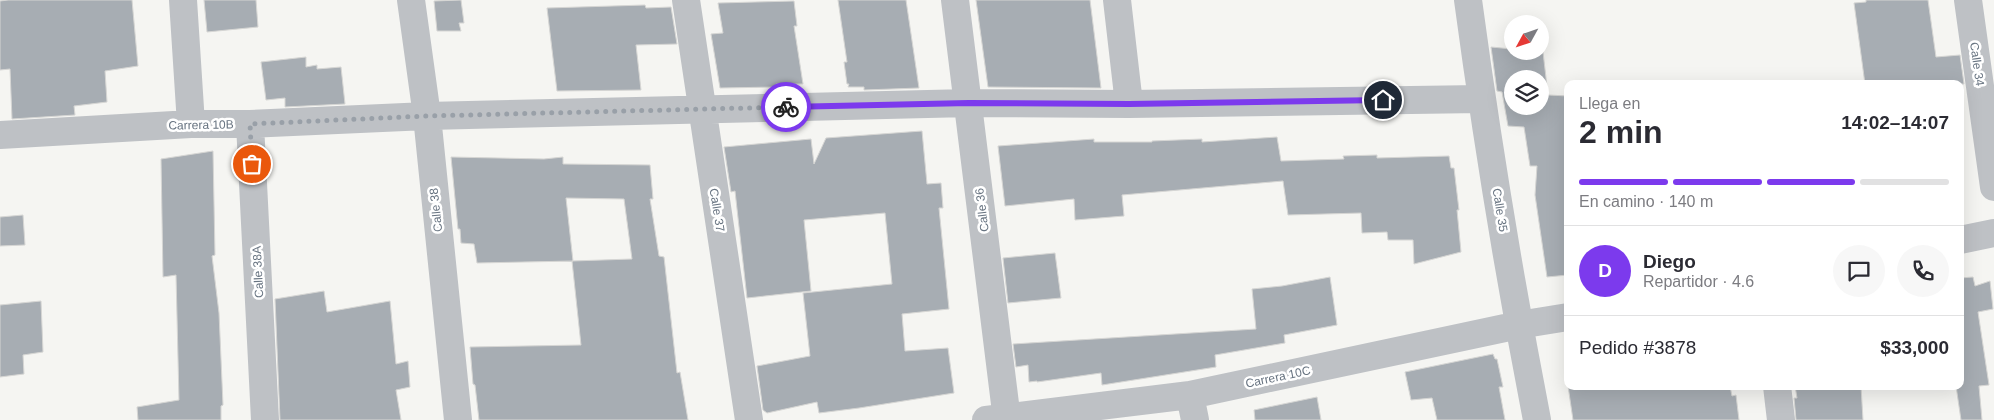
<!DOCTYPE html>
<html lang="es">
<meta charset="utf-8">
<style>
body{margin:0;font-family:Helvetica,sans-serif;background:#f7f7f7;color:#2b2b33;height:100vh;display:flex;flex-direction:column;font-size:19px;white-space:nowrap}
*{box-sizing:border-box;margin:0}
p{font-size:16px;color:#7c7c81}
.icon{flex:none;width:28px;height:28px;fill:none;stroke:currentColor;stroke-width:2;stroke-linecap:round;stroke-linejoin:round}
.map{position:relative;flex:1;overflow:hidden}
.sheet{position:absolute;left:1564px;top:80px;width:400px;height:310px;display:flex;flex-direction:column;background:#fff;border-radius:10px;box-shadow:0 5px 20px #0002}
.sheet>*{flex:none}
.needle{width:32px;rotate:230deg}
.fabs{position:absolute;left:1504px;top:15px;display:grid;gap:10px}
.fabs a{display:grid;place-items:center;width:45px;height:45px;border-radius:50%;background:#fff;box-shadow:0 5px 20px #0002;font-size:25px}
.pin{position:absolute;display:grid;place-items:center;width:42px;height:42px;color:#fff;margin:-21px;border:2px solid #fff;border-radius:50%;box-shadow:0 1px 5px #0007}
.courier{position:absolute;display:grid;place-items:center;width:50px;height:50px;margin:-25px;border:4px solid #7c3aed;border-radius:50%;background:#fff;color:#222;box-shadow:0 1px 6px #0007}
.head em{font-style:normal;font-weight:700}
.head div{display:flex;flex-direction:column-reverse}
.head{display:flex;align-items:center;justify-content:space-between;height:85px;padding:0 15px}
h1{font-size:32px;font-weight:700;line-height:38px}
.bar{display:grid;grid-template-columns:repeat(4,1fr);gap:8px 5px;align-content:center;height:60px;padding:0 15px}
.bar i{height:6px;border-radius:4px;background:#e1e1e2}
.bar .on{background:#7c3aed}
.bar p{grid-column:span 4}
.line{display:flex;align-items:center;gap:12px;padding:0 15px;border-top:1px solid #e1e1e2}
.line div{flex:1}
.round{display:grid;place-items:center;flex:none;width:52px;height:52px;border-radius:26px;background:#f7f7f7}
.map>svg:first-child{display:block}
.building{fill:#a7adb3;stroke:#d6d6d4;fill-rule:evenodd}
.lines{fill:none;stroke-linecap:round;stroke-linejoin:round}
.minor{stroke:#bec1c5;stroke-width:28}
.done{stroke:#99a0a8;stroke-width:5;stroke-dasharray:0 9}
.route{stroke:#7c3aed;stroke-width:6}
.labels{text-anchor:middle;dominant-baseline:central;stroke-width:5;stroke-linejoin:round;paint-order:stroke}
.street-label{font-size:12px;fill:#677380;stroke:#fff}
</style>
<div class="map">
<svg width="1994" height="420" viewBox="0 0 1994 420">
<rect width="100%" height="100%" fill="#f5f5f2"/>
<path class="building" d="M8 0H132L138 66 105 71 107 102 74 106 75 115 12 119 10 69 0 70V1Z
M204 0H256L258 27 207 32Z
M461 0 464 23H459L461 31H437L434 1Z
M838 0H906L919 88 864 90V87H848L849 84H847L844 62H847Z
M976 0H1090L1101 88 988 87Z
M1866 0H1928L1936 57 1960 55 1964 84H1865L1854 3 1866 2Z
M794 1 797 26H794L803 84H776V87L720 88 711 34 723 33 718 3Z
M645 5 646 8 671 7 677 44 636 45 641 90 557 91 547 8Z
M1491 47 1512 49V51L1543 52 1548 95 1568 96V275L1547 277 1535 195 1537 166H1530L1524 127 1508 126 1502 92 1497 91ZM1512 79H1540V106H1512Z
M306 57V67L317 65V69L341 67 345 104 285 107V98L266 100 261 62Z
M922 131 927 184 941 183 943 208H939L949 309 902 314 905 351 948 348 954 393 859 408 819 413 817 402 767 413 763 410 757 366 810 356 803 293 892 284 885 213 804 220 811 291 747 298 735 191 731 192 724 147 811 139 814 164 826 138Z
M1277 137 1281 161 1344 159 1343 156 1377 155V158L1449 156 1451 168H1454L1459 210H1457L1461 252 1414 264 1413 240H1388L1387 232 1362 233 1361 213 1288 215 1283 181 1122 195 1124 216 1075 220 1074 199 1005 206 998 146 1094 139V142H1152V141L1202 139V142Z
M213 151 215 255 212 256 219 313 223 405 221 406V420H138L137 407 179 400 176 275 163 277 161 159Z
M451 157 544 159 563 157V164L650 165 653 199H650L659 256 664 257 677 373 680 372 688 420H479L475 385 473 384 470 347 581 345 572 261 632 259 624 199 566 198 573 261 477 263 474 244 461 243 460 229H458Z
M23 215 25 245 0 246V217Z
M1055 253 1061 298 1008 303 1003 258Z
M1330 277 1337 325 1284 335 1285 343 1215 355 1216 367 1102 385 1101 373 1037 382V381L1029 382 1028 365 1016 367 1013 344 1256 329 1252 289 1282 286Z
M1973 277 1975 286 1990 281 1993 309 1978 312 1989 385 1979 386 1982 420H1961L1956 386H1960V278Z
M324 291 327 312 390 301 396 364 408 361 410 387 396 390 401 420H280L275 299Z
M41 301 43 352 23 355 24 374 0 377V305Z
M1493 354 1495 359H1497L1503 387H1499L1505 420H1437L1432 398 1411 400 1405 372Z
M1568 386H1730L1732 396 1736 395 1739 420H1573Z
M1795 386H1861L1863 420H1796L1794 398H1797Z
M1317 397 1321 420H1255L1254 410Z"/>
<g class="lines">
<path class="minor" d="M183 0 191 124
M411 0 427 116 458 420
M686 0 749 420
M955 0 1007 420
M1117 0 1129 104
M1468 0C1487 141 1510 281 1537 420
M1968 0 1994 187
M250 124 265 420
M0 135 191 124H250L427 116 969 103 1129 104 1481 99
M1960 240 1994 233
M1777 386 1781 420
M1190 395 1195 420
M986 420 1190 395 1519 325 1568 317"/>
</g>
<g class="lines">
<path class="done" d="M252 164 250 124 427 116 786 107"/>
<path class="route" d="M786 107 969 103 1129 104 1383 100"/>
</g>
<g class="labels">
<g class="street-label">
<text transform="translate(1977 64) rotate(82)">Calle 34</text>
<text transform="translate(201 125) rotate(-1)">Carrera 10B</text>
<text transform="translate(436 210) rotate(-96)">Calle 38</text>
<text transform="translate(717 210) rotate(81)">Calle 37</text>
<text transform="translate(982 210) rotate(-97)">Calle 36</text>
<text transform="translate(1500 210) rotate(81)">Calle 35</text>
<text transform="translate(258 272) rotate(-93)">Calle 38A</text>
<text transform="translate(1278 377) rotate(-12)">Carrera 10C</text>
</g>
</g>
</svg>
<div class="fabs">
<a><svg class="needle" viewBox="-14 -14 28 28"><path d="M0-13l5 13h-10z" fill="#e53935"/><path d="M0 13l5-13h-10z" fill="#7c7c81"/></svg></a>
<a><svg class="icon" aria-label="layers" viewBox="0 0 24 24"><path d="M12 4l9 5-9 5-9-5zM3 14l9 5 9-5"/></svg></a>
</div>
<div class="pin" style="left:252px;top:164px;background:#ea580c"><svg class="icon" aria-label="bag" viewBox="0 0 24 24"><path d="M5 8h14l-1 12H6zM9 8a3 3 0 0 1 6 0"/></svg></div>
<div class="pin" style="left:1383px;top:100px;background:#1f2937"><svg class="icon" aria-label="home" viewBox="0 0 24 24"><path d="M3 11l9-7 9 7M6 9v11h12V9"/></svg></div>
<div class="courier" style="left:786px;top:107px"><svg class="icon" aria-label="bike" viewBox="0 0 24 24"><circle cx="6" cy="16" r="4"/><circle cx="18" cy="16" r="4"/><path d="M6 16l4-8h5l3 8M10 8l3 8H6M13 5h3"/></svg></div>
<section class="sheet">
<div class="head"><div><h1>2 min</h1><p>Llega en</p></div><em>14:02–14:07</em></div>
<div class="bar"><i class="on"></i><i class="on"></i><i class="on"></i><i></i><p>En camino · 140 m</p></div>
<div class="line" style="height:90px"><b class="round" style="background:#7c3aed;color:#fff">D</b><div><b>Diego</b><p>Repartidor · 4.6</p></div><a class="round"><svg class="icon" aria-label="chat" viewBox="0 0 24 24"><path d="M4 5h16v11H9l-5 4z"/></svg></a><a class="round"><svg class="icon" aria-label="phone" viewBox="0 0 24 24"><path d="M5 4h4l2 5-3 2q2 4 5 5l2-3 5 2v4C11 20 4 13 5 4z"/></svg></a></div>
<div class="line" style="height:65px"><div>Pedido #3878</div><b>$33,000</b></div>
</section>
</div>
